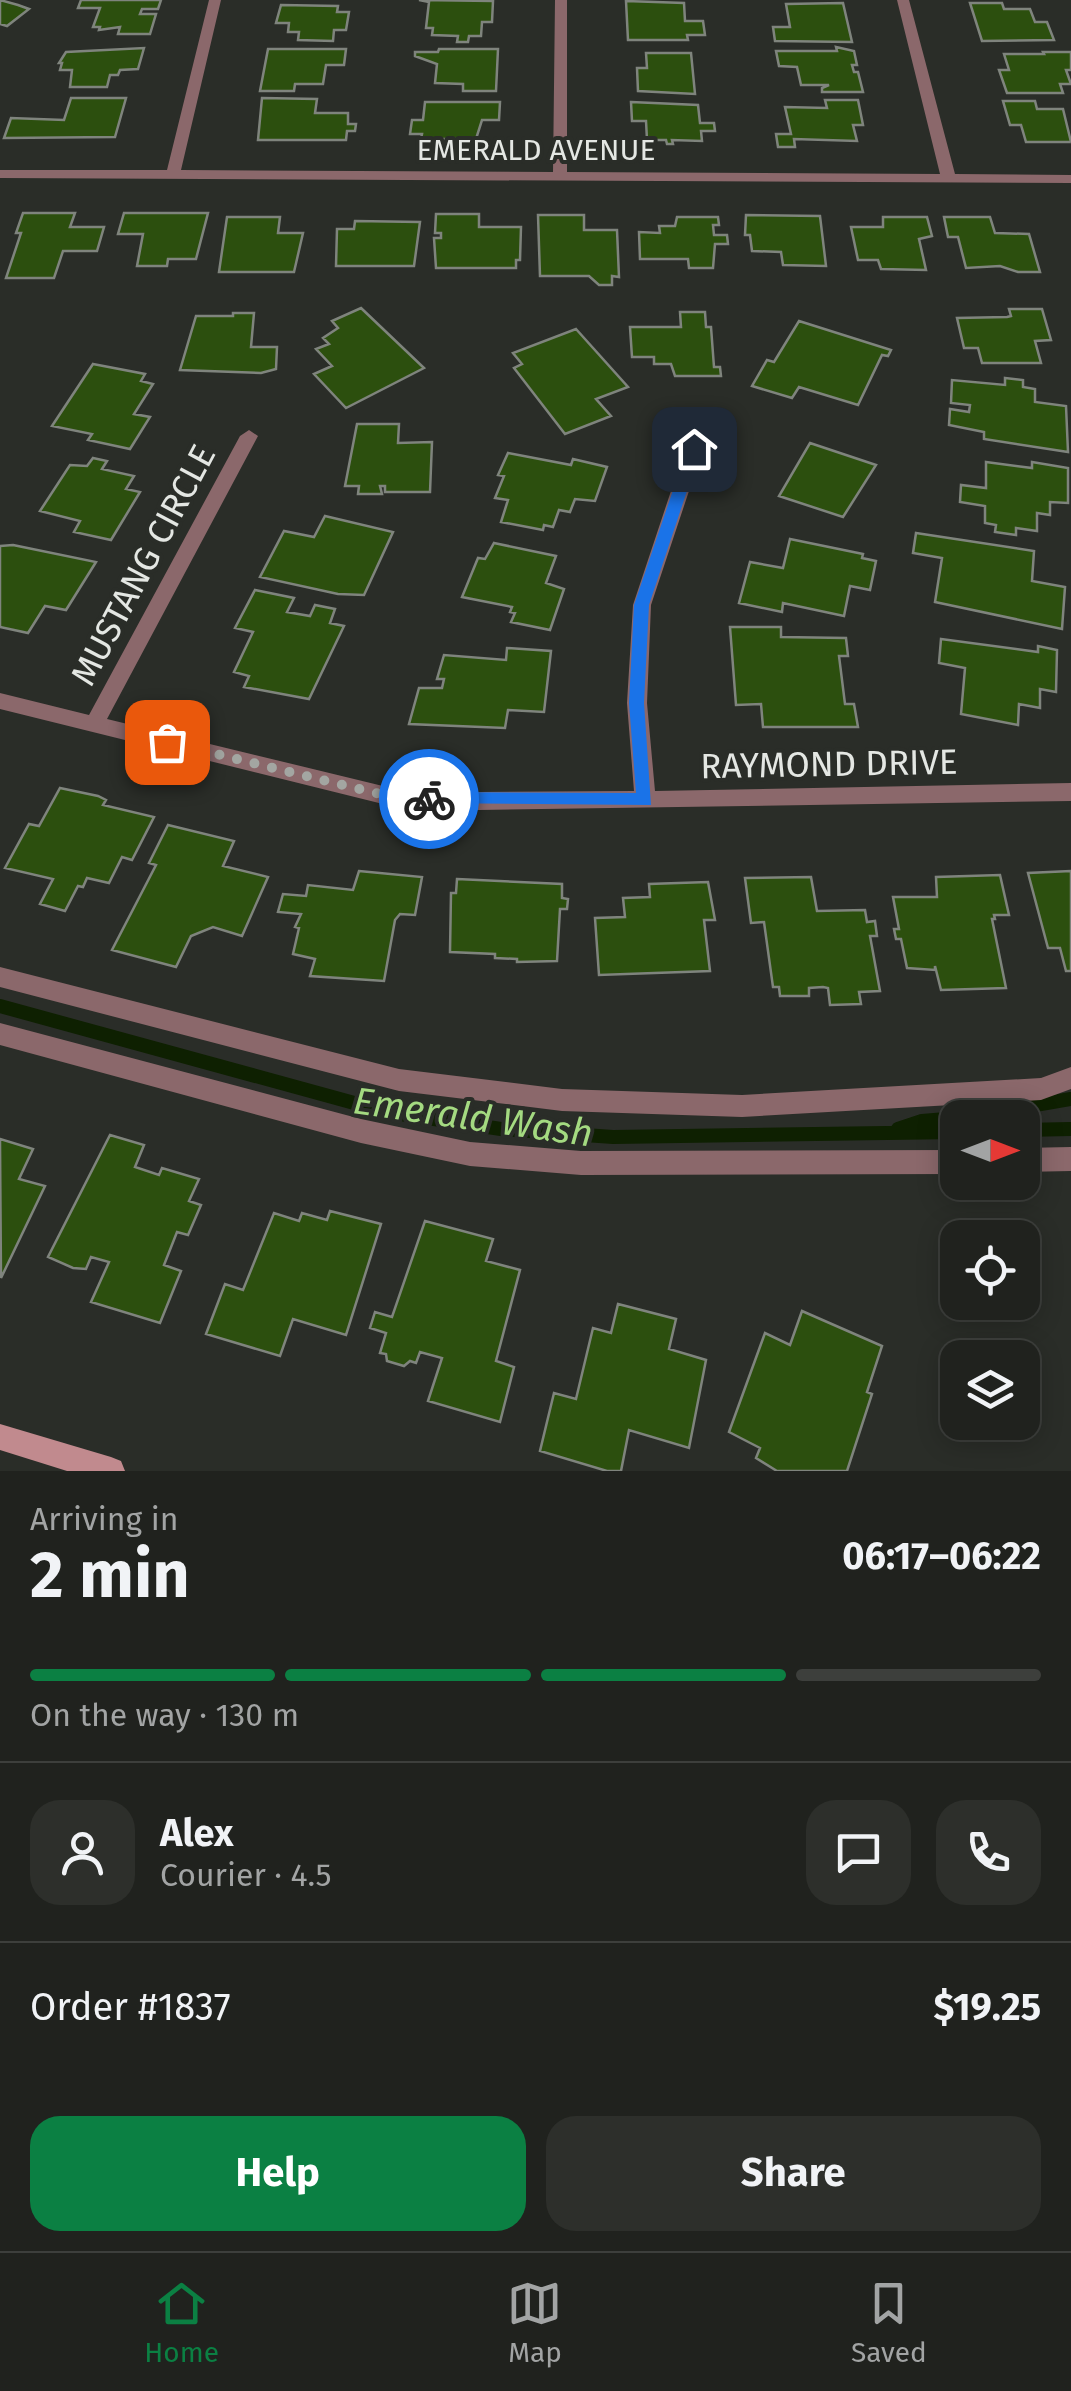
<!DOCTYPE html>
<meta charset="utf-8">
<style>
body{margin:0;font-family:"Fira Sans",sans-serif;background:#2d2f2b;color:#f1f3f6;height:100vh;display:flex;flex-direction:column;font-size:38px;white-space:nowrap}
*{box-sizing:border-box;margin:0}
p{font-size:32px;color:#a2a4a4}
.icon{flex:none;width:55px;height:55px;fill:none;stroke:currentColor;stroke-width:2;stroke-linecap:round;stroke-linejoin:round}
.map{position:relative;height:1471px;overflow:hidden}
.drawer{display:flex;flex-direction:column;background:#20221e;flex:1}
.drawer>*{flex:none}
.needle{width:65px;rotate:90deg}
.tools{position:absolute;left:940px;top:1100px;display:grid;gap:20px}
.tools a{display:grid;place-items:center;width:100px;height:100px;border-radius:20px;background:#20221e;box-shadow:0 5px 25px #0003,0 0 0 2px #3d3f3c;font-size:50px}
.pin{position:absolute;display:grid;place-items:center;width:85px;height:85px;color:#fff;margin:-42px;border-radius:20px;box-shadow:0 5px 15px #0006}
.courier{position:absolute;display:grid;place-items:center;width:100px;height:100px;margin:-50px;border:8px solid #1a73e8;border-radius:50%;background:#fff;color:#222;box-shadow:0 2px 12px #0007}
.head em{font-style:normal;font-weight:700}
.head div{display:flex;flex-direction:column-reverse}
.head{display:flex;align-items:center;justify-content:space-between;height:170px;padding:0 30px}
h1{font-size:65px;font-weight:700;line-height:75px}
.bar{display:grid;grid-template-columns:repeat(4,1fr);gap:15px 10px;align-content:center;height:120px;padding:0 30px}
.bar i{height:12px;border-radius:8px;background:#3d3f3c}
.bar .selected{background:#0b8043}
.bar p{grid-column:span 4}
.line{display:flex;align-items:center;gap:25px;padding:0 30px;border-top:2px solid #3d3f3c}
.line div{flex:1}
.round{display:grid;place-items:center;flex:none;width:105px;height:105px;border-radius:30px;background:#2d2f2b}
.primary-button{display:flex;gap:20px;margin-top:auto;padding:20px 30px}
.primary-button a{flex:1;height:115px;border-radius:30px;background:#0b8043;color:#fff;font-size:40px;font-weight:700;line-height:115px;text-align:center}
.primary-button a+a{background:#2d2f2b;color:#f1f3f6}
.menu{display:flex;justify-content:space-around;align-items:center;height:140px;border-top:2px solid #3d3f3c;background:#20221e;font-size:28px;color:#a2a4a4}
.menu a{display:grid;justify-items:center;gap:5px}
.menu .selected{color:#0b8043}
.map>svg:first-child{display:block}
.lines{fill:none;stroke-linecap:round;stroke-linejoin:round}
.stream{stroke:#0e2001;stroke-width:14}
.building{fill:#2c4f0e;stroke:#7f847d;stroke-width:2.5}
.service{fill:#8b686b;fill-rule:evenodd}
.minor{fill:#8b686b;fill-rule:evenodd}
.secondary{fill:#c18a8e;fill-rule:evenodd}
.route{fill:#1a73e8}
.done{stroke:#a3a6a2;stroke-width:10;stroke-dasharray:0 18}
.labels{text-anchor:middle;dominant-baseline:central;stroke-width:8;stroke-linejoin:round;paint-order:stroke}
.far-street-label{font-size:30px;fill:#e4e7e3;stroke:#2a2d28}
.street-label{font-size:35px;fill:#e4e7e3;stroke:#2a2d28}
.water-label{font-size:38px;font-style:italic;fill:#a4da81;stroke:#2a2d28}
</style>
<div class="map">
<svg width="1071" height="1471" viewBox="0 0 1071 1471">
<rect width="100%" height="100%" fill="#2a2d28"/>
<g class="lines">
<path class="stream" d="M0 1006 387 1112 501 1129 613 1137 958 1132
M960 1118 1071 1099
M898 1129 922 1121 958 1118
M1022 1130 1071 1129"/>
</g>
<path class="building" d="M0 0 18 5 29 9 7 26 0 24Z
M81 0H161L158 9H142L140 14H156L150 34H118L120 27 99 30 100 27H93L100 8H78Z
M419 0 493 1 492 22H482L481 36H469L468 42H457L458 36 432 35 433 28H426L429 2Z
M626 1 684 3 685 21H703L705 35H687L688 40H628Z
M843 3 852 42 775 41 773 27H790L786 4Z
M970 3H1002L1004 9H1030L1035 22H1047L1054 40 982 41Z
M281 5 338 6 337 12H349L346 30H334L333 41 298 40 299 32H288L289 23H276Z
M836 47 854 51 857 65H852L854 72H858L863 92H822V88L829 85H801L797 67 779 66 776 51H837Z
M144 48 138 69 120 70 118 75H110L107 87H70L72 70H60L62 63H59L66 52Z
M268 49H346L344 65H326L323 84H295L294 91H260Z
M439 49H498L496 91H463V84L435 83 437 64 415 56V52H438Z
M1043 52H1071V70H1066L1071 84H1060L1063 93H1007L999 70H1009L1004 54H1044Z
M646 53H691L695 94 638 91 637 68H647Z
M71 98H126L115 137 4 138 11 118 64 120Z
M262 98 317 99 315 113H348V124H356L355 131H347L346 140H258Z
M825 100H858L863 125H853L857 141 794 139 795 147H778L776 134H791L785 107 827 108Z
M1003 101H1035L1037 109H1063L1071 142H1026L1021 125H1010Z
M425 102H500L499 120H482L476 139H421L422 134H410L412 120H423Z
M631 102 698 105 700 123H714L715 131H701L702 141 672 140 673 144H667L666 140H647L646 121H632Z
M23 213H75L70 227H104L97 251H63L54 278H6L21 233H16Z
M124 213H208L196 259H168L167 266H137L143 234H118Z
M436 214H479V227H521L520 260H516V268H436L434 238H441V233H435Z
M538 215H584V230H617L619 277 612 276V285H599L589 276H540Z
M746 215 820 216 826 266 783 265 781 252 752 251 750 235H745Z
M227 217H280L278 233H303L294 272H219Z
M677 217H718L719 225H713L714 235H727L728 244H715L713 268H689L688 259H640L639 232 660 233 659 226H675Z
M883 217H927L932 236 919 239 926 270 881 269 878 260H858L851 227H883Z
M944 217H990L995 233 1029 234 1040 272H1018L1000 266 966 268 958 237H948Z
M355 221 420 222 414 266H336L337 229H354Z
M361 308 424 368 346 408 314 374 332 366 316 349 329 344 323 338 338 328 332 321Z
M1009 309H1042L1051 340 1035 341 1041 363H982L978 348H964L957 318 1007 317 1011 316Z
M680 312H705L706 327H711L714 367H720L721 376H675L671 364H654V357H632L630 327H681Z
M233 313H254L251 347H277L276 369 261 373 180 370 196 316H233Z
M799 321 891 350 888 356 882 355 858 405 799 387 792 398 752 386 767 360 774 362Z
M576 329 628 387 596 399 611 416 565 434 514 368 522 364 513 353Z
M93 364 145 374 141 381 153 384 134 414 150 417 130 449 88 440 92 434 52 426Z
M1005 378 1023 380V387L1035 389V402L1066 406 1068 452 984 439V432L949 425 950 409 969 412 970 405 951 403 952 380 1005 385Z
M357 424H399L398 443 432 442 430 492H385V486H380L382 494H358L359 486H345Z
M810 443 876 465 843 517 779 496Z
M508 453 571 465 573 459 607 467 595 501 575 499 570 512 559 510 553 527 544 525 543 530 501 522 508 500 495 498 504 476 498 475Z
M93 458 107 461 102 469 134 476 126 489 140 492 111 540 74 532 80 521 40 511 70 465 87 466Z
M986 462 1032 468V462L1068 468V503L1050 502V515L1037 513V531L1016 528V535L995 532 996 525 985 523V506L960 502 961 485 986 488Z
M325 516 393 532 364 595 338 594 260 577 284 531 314 537Z
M916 533 1034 551 1032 581 1065 587 1062 629 935 602 942 558 913 553Z
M790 539 863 554 862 558 876 561 870 590 850 586 844 616 783 603 782 612 739 603 750 562 783 568Z
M494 543 556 556 546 583 564 589 550 630 511 622 515 613 510 612 512 607 462 597 478 558 485 559Z
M13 545 96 562 66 610 45 606 28 633 0 627V546Z
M255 590 294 598 287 612 310 616 315 605 335 609 330 623 344 626 309 699 244 687 249 676 234 672 253 632 235 628Z
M730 627H781V637L846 638 848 656H839L845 704H854L858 727H763L761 704 736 705Z
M941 639 1038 652V646L1057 650 1056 692 1040 689V708L1019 704 1018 725 961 714 965 668 939 663Z
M507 648 551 651 544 712 508 710 505 728 409 724 419 688H442L444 679H437L444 655 506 660Z
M60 788 98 796 106 800 103 805 154 817 132 860 122 857 109 883 87 878 83 887 78 886 65 911 40 904 53 879 5 868 29 824 39 826Z
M168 825 234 841 223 866 268 877 242 936 213 927 191 936 176 967 112 950 156 865 149 863Z
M359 871 422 877 415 915 400 914 395 920 384 981 310 976 315 959 293 954 299 928 295 927 301 914 278 912 283 894 306 896 308 885 353 890Z
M1071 871V971H1066L1060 948H1048L1028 873Z
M1000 875 1009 915H994L995 919H992L1006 988 941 990 935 966V970L907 968 901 939H896L894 929H899L893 897H937L936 877Z
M811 877 817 911 865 910 867 922 875 921 877 936H870L880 991 859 992 861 1004 830 1005 828 988 823 987 809 988V996H780L779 987H773L764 922 751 923 745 878Z
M457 879 562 884V898L568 899 567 909H560L557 961 517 962V959L495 958V954L450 952 451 893H456Z
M708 882 715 920H704L710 971 599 975 595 918 625 917 623 898 650 897 649 884Z
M110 1135 144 1145 135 1167 159 1175 162 1168 199 1179 189 1201 201 1205 188 1235 177 1232 164 1265 181 1271 160 1323 91 1302 109 1262 91 1257 86 1269 73 1268 48 1257Z
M0 1139 33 1149 19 1179 45 1186 1 1278Z
M330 1211 381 1224 346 1335 293 1319 280 1356 206 1334 225 1284 243 1290 274 1213 299 1221 302 1213 327 1220Z
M425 1221 493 1239 486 1261 520 1270 496 1361 514 1367 500 1422 428 1401 442 1358 420 1352 416 1363 410 1361 404 1366 387 1361 386 1354 380 1353 386 1333 370 1328 375 1312 392 1317Z
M618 1304 676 1319 669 1349 706 1360 689 1448 629 1430 621 1471H607L540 1451 554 1393 576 1399 593 1328 611 1333Z
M802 1311 882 1346 867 1392 872 1394 847 1471H777L756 1458 760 1448 729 1432 765 1333 790 1345Z"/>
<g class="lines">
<path class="service" d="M0 967 399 1069 562 1089 742 1095 1041 1078 1071 1067V1089L1041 1100 742 1117 562 1111 399 1091 0 987Z
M0 1023 361 1119 470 1142 581 1151 958 1150V1174L581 1175 470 1166 361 1143 0 1045Z
M1071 1147V1171L1022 1172V1148Z"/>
<path class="minor" d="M209 0H221L181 170 553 172 555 0H567V172L940 174 897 0H909L955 174 1071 175V183L0 178V170H167Z
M249 430 258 436 107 719 387 787 479 792 634 791 627 703 633 605 685 449 694 443 703 449 651 605 647 703 655 791 1071 783V801L479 810 387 805 0 709V693L89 715 240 436Z"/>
<path class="secondary" d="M0 1424 111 1457 121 1461 125 1471H67L0 1450Z"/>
</g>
<path class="route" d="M694 444 701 449 649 605 644 703 651 805 423 803 420 799 429 792 636 793 629 703 634 605 687 449Z"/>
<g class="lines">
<path class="done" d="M167 742 388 796 429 799"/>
</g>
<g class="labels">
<g class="far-street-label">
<text x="536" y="150">EMERALD AVENUE</text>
</g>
<g class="street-label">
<text transform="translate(143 565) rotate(-62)">MUSTANG CIRCLE</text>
<text transform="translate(829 764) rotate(-1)">RAYMOND DRIVE</text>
</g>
<g class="water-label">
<text transform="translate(473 1117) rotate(8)">Emerald Wash</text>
</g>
</g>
</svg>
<div class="tools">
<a><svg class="needle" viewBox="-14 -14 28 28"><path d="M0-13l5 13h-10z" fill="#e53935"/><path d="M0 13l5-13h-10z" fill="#a2a4a4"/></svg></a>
<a><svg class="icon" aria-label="locate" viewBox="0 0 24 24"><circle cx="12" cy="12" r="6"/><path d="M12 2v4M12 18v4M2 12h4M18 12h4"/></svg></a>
<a><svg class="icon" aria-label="layers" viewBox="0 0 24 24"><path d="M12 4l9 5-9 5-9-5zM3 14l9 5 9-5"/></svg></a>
</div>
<div class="pin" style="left:167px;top:742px;background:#ea580c"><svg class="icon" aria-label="bag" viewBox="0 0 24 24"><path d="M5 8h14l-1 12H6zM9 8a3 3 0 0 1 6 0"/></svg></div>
<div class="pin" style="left:694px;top:449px;background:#1f2937"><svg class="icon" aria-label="home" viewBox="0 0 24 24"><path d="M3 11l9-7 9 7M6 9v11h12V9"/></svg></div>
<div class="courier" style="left:429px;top:799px"><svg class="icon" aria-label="bike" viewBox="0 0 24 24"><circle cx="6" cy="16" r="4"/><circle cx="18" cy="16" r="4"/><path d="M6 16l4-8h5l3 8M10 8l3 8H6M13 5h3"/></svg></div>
</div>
<section class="drawer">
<div class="head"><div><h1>2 min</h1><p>Arriving in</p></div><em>06:17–06:22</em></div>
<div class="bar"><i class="selected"></i><i class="selected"></i><i class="selected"></i><i></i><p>On the way · 130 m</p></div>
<div class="line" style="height:180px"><a class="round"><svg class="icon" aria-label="person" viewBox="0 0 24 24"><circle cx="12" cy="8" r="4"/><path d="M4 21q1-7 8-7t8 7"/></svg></a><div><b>Alex</b><p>Courier · 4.5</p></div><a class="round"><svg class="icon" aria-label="chat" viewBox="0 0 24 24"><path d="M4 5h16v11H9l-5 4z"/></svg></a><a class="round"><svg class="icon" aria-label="phone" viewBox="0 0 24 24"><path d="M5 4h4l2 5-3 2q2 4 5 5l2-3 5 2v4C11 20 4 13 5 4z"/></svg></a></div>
<div class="line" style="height:130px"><div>Order #1837</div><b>$19.25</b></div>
<div class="primary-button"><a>Help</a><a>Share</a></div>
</section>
<nav class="menu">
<a class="selected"><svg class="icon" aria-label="home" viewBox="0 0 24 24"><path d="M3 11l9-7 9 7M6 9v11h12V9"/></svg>Home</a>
<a><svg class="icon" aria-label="map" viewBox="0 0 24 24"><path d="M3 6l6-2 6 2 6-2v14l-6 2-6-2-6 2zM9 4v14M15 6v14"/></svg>Map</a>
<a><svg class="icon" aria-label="saved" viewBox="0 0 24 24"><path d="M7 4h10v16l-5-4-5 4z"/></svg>Saved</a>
</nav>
